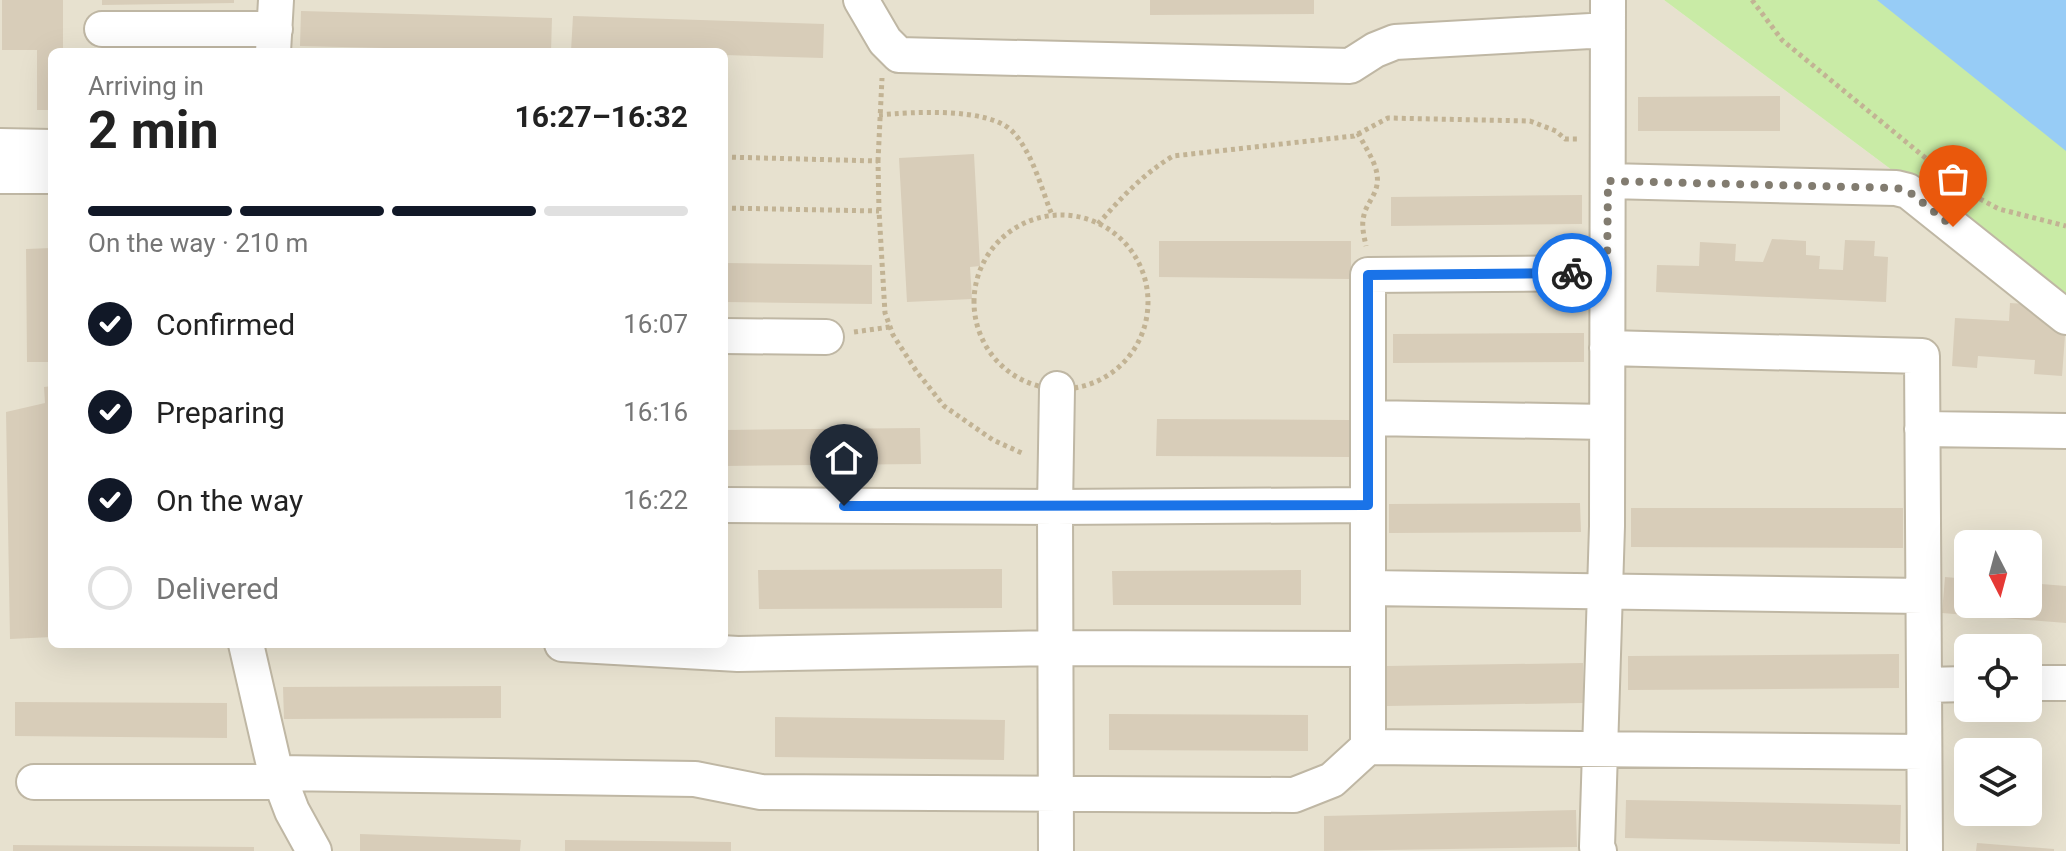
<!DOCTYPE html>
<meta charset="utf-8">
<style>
body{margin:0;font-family:Roboto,sans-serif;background:#f2f2f2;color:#222;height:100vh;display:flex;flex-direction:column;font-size:30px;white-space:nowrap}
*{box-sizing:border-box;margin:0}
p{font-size:26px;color:#767676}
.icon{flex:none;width:44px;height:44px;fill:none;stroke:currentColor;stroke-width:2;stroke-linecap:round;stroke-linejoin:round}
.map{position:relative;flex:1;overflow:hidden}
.panel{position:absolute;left:48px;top:48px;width:680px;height:600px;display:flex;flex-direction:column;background:#fff;border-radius:12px;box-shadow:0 8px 32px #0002}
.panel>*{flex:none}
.needle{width:52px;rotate:174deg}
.tools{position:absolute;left:1954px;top:530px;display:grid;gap:16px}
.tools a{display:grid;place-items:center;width:88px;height:88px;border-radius:12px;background:#fff;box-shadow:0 8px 32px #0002;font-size:40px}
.pin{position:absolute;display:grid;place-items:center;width:68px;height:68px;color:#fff;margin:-82px -34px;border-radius:50% 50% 50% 0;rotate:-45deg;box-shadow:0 0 8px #0007}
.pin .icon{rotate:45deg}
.courier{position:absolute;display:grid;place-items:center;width:80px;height:80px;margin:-40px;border:6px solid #1a73e8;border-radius:50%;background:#fff;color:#222;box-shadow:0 2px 10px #0007}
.overview em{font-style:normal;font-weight:700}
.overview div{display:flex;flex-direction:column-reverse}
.overview{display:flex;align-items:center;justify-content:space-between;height:136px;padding:0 40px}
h1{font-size:52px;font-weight:700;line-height:60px}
.bar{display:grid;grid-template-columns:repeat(4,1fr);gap:12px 8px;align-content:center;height:96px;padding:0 40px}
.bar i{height:10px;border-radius:6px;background:#e0e0e0}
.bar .selected{background:#111827}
.bar p{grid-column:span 4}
ol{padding:0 40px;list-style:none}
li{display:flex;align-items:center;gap:24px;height:88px}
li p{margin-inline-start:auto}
li .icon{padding:8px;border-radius:50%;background:#111827;color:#fff;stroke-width:4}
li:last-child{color:#767676}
li i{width:44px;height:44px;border:4px solid #e0e0e0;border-radius:50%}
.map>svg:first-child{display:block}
.residential{fill:#e7e1cf;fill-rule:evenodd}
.green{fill:#c9eba6}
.water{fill:#97ccf6}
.building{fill:#d8cdb9}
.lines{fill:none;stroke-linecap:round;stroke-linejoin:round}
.minor-casing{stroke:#bfb7a4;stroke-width:38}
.path{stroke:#c2b394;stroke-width:5;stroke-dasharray:4 4;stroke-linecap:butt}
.minor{stroke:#fff;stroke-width:34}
.done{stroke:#827c70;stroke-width:8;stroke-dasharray:0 14.4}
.route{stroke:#1a73e8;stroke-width:10}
</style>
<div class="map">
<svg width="2066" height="851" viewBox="0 0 2066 851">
<rect width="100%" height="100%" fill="#f3eee2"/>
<path class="residential" d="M0 0H1664L2066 300V851H0ZM52 52H724V644H52ZM1968 544H2028V604H1968ZM1968 648H2028V708H1968ZM1968 752H2028V812H1968Z"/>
<path class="green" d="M1664 0H1878L2066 140V300Z"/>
<path class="water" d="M1877 0H2066V151Z"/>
<path class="building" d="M2 0H63V52H52V110H37V50H2Z
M102 0H234V3L102 5Z
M1150 0H1314V14L1150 15Z
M301 11 552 18 551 52 300 46Z
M573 16 824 24 823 58 724 55V52L571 51Z
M241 48V52H116V49Z
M1780 96V131H1638V97Z
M974 154 980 266 970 267 972 299 907 302 899 158Z
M1582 195V224L1391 226V197Z
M1772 239 1806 241V255L1820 256 1819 269 1843 270 1845 240 1875 241 1874 256 1888 257 1886 302 1656 292 1657 265 1699 266 1700 242 1736 244 1735 261 1763 262Z
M1159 241H1351V279L1159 277Z
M52 248V362H27L26 249Z
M724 263 872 265V304L724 302Z
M2010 303 2044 305 2066 322 2062 376 2034 374 2035 360 1978 356 1977 368 1952 366 1955 318 2009 321Z
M1584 333V362L1393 363V334Z
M52 386V637L10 639 6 412 45 403 44 387Z
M1157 419 1349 420V457L1156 456Z
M920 428 921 464 724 466V430Z
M1580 503 1581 532 1389 533V504Z
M1631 508H1903V548L1631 547Z
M1002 569V608L759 609 758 570Z
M1301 570V605H1113L1112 571Z
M1945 577 1968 579V604H2028V583L2066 586V623L1942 613Z
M1899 654V688L1628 690V656Z
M1583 663V703L1387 706V666Z
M501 686V718L284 719 283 687Z
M15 702 227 703V738L15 736Z
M1109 714 1308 715V751L1109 750Z
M775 717 1005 720 1004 760 775 757Z
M1626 800 1901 805 1900 844 1625 838Z
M1576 810 1577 847 1324 851V816Z
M360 834 521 840 520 851H360Z
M565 840 731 842V851H565Z
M1977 843 2054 849V851H1976Z
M13 845 254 847V851H13Z"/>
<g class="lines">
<g class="minor-casing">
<path id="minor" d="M861 0 885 41 899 55 1350 66 1375 50 1395 42 1608 30
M102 29H275
M273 52 276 0
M0 146 52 147
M0 176H52
M1608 181 1896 188 1908 191 2066 317
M1607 273 1368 275V747L1924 752
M724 336 826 337
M1607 348 1922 356 1925 851
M1368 418 1607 422
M1922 429 2066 431
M724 505 1055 507 1368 505
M1368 588 1923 596
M246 644 273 761 292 811 314 851
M562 644 738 654 1055 648 1368 649
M2028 683H2066
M1924 685 1968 684
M277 773 695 779 761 792 1294 795 1332 780 1368 747
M34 782H281
M1056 851 1055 507 1057 389
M1599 851 1597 847 1607 526 1608 0"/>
</g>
<path class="path" d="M1752 0 1782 40 1967 192 1999 209 2066 226
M879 115C912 112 988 107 1012 131 1033 153 1041 188 1052 215
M1358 133C1364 145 1375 161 1377 174 1380 193 1367 201 1364 215 1361 225 1364 236 1366 246
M724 157 878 161 879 211 885 313 893 335 917 372 944 406 993 440 1024 454
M878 161 882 78
M724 208 879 211
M974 302a87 87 0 1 1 174 0a87 87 0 1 1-174 0Z
M1098 224C1121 198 1143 174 1173 156L1354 136 1388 118 1530 121 1556 131 1565 139H1579
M854 332 890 327"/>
<use href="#minor" class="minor"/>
</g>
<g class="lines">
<path class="done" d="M1572 273H1607L1608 181 1896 188 1908 191 1953 227"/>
<path class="route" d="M844 506 1368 505V275L1572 273"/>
</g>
</svg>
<div class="tools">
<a><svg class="needle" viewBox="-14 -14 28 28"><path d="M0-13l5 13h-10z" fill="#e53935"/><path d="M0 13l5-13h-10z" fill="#767676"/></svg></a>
<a><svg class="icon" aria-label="locate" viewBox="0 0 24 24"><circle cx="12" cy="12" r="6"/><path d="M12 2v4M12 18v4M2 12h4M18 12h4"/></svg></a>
<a><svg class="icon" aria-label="layers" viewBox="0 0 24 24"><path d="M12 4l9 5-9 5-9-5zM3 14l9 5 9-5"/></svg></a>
</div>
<div class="pin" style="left:1953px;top:227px;background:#ea580c"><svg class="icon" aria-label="bag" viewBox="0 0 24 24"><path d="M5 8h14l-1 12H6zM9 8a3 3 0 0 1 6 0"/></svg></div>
<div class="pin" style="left:844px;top:506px;background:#1f2937"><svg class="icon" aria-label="home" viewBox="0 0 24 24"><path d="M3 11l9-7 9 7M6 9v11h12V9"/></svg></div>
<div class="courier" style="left:1572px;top:273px"><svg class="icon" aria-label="bike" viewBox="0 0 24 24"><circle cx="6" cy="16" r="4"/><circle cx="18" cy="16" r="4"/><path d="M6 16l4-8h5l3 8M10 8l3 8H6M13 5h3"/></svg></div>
<section class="panel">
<div class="overview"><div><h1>2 min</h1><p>Arriving in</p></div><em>16:27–16:32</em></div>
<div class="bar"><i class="selected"></i><i class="selected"></i><i class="selected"></i><i></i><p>On the way · 210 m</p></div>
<ol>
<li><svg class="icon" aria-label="check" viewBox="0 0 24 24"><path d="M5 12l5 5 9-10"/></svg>Confirmed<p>16:07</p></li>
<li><svg class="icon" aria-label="check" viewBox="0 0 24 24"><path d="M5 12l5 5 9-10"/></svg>Preparing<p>16:16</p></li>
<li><svg class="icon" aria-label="check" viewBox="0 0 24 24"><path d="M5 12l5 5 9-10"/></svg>On the way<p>16:22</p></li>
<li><i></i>Delivered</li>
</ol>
</section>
</div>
